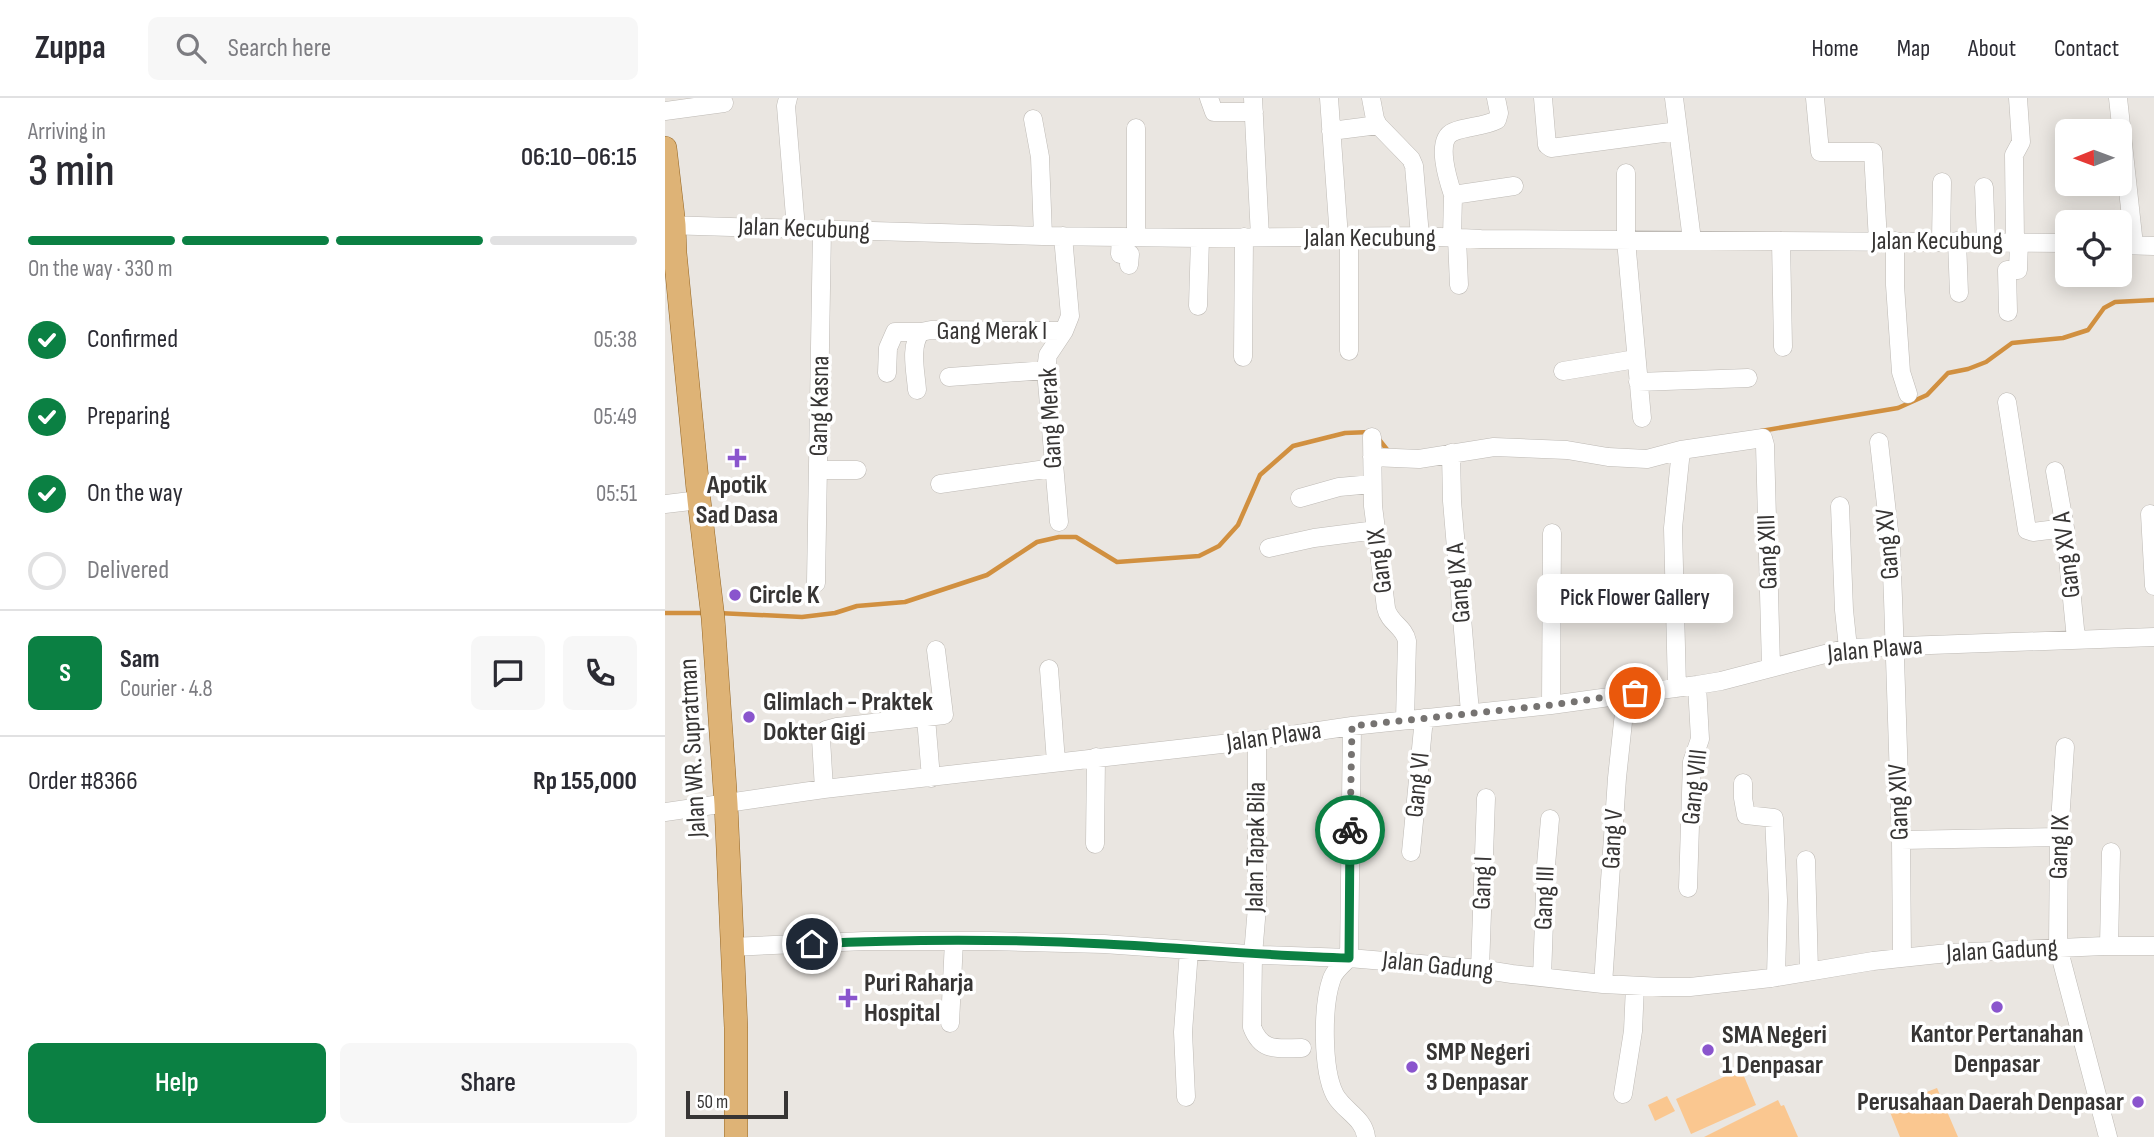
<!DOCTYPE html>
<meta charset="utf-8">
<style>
body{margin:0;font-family:"Sofia Sans Condensed",sans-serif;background:#f7f7f7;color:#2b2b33;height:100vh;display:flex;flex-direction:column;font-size:26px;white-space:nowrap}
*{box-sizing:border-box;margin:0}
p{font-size:23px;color:#7c7c81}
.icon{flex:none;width:38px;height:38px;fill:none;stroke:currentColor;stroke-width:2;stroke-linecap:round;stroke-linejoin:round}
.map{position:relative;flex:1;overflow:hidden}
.side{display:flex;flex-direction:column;background:#fff;width:665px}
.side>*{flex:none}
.needle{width:46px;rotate:269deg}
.controls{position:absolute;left:1390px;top:21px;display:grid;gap:14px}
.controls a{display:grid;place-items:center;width:77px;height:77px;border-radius:10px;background:#fff;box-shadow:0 4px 18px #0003;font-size:35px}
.scale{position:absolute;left:21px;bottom:18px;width:102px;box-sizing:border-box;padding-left:7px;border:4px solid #373534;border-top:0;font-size:19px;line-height:24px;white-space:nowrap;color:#373534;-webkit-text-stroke:5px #fff;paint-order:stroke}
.pin{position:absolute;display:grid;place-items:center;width:60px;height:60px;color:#fff;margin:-30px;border:4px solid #fff;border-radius:50%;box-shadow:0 2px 7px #0007}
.courier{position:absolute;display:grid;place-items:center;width:70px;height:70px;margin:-35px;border:5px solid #0b8043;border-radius:50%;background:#fff;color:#222;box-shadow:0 2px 9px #0007}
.bubble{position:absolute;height:49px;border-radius:10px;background:#fff;box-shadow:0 4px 18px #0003;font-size:23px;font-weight:600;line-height:49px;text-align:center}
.overview em{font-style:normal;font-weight:600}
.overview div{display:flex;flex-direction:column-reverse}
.overview{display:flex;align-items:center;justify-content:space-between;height:119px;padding:0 28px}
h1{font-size:46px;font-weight:600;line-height:52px}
.bar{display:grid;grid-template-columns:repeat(4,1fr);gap:10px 7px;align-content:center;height:84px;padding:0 28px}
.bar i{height:9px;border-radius:5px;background:#e1e1e2}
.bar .active{background:#0b8043}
.bar p{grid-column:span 4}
.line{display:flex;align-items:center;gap:18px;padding:0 28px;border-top:2px solid #e1e1e2}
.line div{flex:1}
.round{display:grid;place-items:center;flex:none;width:74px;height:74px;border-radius:10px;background:#f7f7f7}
ol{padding:0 28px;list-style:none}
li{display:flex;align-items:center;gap:21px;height:77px}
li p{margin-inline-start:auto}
li .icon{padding:7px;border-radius:50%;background:#0b8043;color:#fff;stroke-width:4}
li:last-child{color:#7c7c81}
li i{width:38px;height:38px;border:4px solid #e1e1e2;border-radius:50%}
.cta{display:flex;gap:14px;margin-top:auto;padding:14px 28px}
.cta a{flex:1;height:80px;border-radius:10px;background:#0b8043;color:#fff;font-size:28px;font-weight:600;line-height:80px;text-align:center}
.cta a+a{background:#f7f7f7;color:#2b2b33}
header{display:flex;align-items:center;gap:42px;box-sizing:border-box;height:98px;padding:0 35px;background:#fff;border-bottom:2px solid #e1e1e2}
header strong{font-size:33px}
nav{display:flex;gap:38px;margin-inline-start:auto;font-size:24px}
.search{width:490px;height:63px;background:#f7f7f7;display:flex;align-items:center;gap:18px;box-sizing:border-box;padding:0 24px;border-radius:10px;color:#7c7c81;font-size:26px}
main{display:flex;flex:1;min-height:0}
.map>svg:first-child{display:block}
.green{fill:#fac790}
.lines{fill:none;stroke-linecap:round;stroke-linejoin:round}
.stream{stroke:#d19040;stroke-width:4.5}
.minor-casing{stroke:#bebab5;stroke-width:19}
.major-casing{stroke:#956624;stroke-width:24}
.minor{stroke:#fff;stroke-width:18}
.major{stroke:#deb376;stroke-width:23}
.done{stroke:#767371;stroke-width:7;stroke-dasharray:0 12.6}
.route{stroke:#0b8043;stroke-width:9}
.poi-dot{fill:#8a55cd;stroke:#fff;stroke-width:2.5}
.labels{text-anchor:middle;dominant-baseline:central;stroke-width:7;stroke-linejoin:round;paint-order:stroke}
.street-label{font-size:26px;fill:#373534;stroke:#fff}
.poi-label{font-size:26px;font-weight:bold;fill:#373534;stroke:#fff;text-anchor:start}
</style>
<header>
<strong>Zuppa</strong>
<div class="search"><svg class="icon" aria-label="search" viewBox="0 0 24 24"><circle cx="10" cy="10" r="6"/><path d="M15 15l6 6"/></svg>Search here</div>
<nav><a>Home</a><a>Map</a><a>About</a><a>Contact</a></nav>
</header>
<main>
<section class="side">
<div class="overview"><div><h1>3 min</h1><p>Arriving in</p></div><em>06:10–06:15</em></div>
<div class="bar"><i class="active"></i><i class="active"></i><i class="active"></i><i></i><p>On the way · 330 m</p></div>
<ol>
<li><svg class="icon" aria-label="check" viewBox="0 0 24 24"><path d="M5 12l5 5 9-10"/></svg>Confirmed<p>05:38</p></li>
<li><svg class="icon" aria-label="check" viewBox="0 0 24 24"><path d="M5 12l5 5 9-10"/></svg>Preparing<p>05:49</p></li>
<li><svg class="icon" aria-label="check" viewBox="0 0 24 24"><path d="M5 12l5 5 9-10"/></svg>On the way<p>05:51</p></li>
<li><i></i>Delivered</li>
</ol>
<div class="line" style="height:126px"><b class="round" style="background:#0b8043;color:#fff">S</b><div><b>Sam</b><p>Courier · 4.8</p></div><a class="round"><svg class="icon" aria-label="chat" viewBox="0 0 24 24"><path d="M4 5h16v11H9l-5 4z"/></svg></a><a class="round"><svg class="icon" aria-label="phone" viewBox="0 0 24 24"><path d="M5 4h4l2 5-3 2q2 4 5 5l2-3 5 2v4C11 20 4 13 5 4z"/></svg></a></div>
<div class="line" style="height:91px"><div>Order #8366</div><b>Rp 155,000</b></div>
<div class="cta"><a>Help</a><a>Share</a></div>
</section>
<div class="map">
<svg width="1489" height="1039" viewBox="0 0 1489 1039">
<rect width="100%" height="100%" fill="#eae6e1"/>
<path class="green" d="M1076 971 1091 1007 1026 1036 1011 1001Z
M1272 990 1293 1039H1235L1223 1009Z
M1002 998 1010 1013 990 1023 983 1007Z
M1113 1002 1116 1008 1119 1007 1133 1039H1039Z"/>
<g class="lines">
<path class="stream" d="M1096 333 1233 310 1262 297 1283 275 1303 271 1321 264 1347 245 1398 240 1423 232 1439 210 1450 204 1489 202
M712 339 724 354
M0 515H41
M53 515 137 519 170 515 192 508 240 504 322 477 372 444 394 439H411L452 464 534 458 554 448 573 427 595 377 628 348 680 335 705 334"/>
<g class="minor-casing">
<path id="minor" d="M123 0 121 8 131 131
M544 0 549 14H589
M588 0 595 139
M664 0 674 140
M831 0 834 15 832 22C818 29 802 28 788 34 770 42 783 82 788 97L849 88
M878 0 882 47 886 50 1013 33
M1009 0 1027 142
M1150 0 1155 54H1208L1213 143
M1453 0 1469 147
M0 13 59 5
M368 21 375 59 378 138
M713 27 746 61 749 68 755 138
M666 33 713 27 710 21 706 0
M961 75V142L977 320
M1319 89 1321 144
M0 127 378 138 535 140 755 138 816 141 1402 145
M456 139 455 156H465L464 167
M471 139V30
M787 140 788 97
M792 140 794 187
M1116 143 1118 249
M1230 143V187L1236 274 1243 296
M1276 143 1277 84
M1292 143 1294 195
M1350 144 1349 57 1356 44 1353 0
M1454 147 1489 148
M533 208 535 140
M1343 214 1342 172H1353L1354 144
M684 253V140
M578 259 579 139
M898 273 971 261
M222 275 223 250 230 234H256L266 232 399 233
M284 279 381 272
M973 284 1083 280
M252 292C251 275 244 248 256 234
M1342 304 1362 432 1368 434 1400 430
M707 339 708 408 721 510C724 525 739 528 742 543L740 622
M1214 344 1226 451 1228 500 1236 742 1237 860
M786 355 787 403 805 614
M707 359 754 361 829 349 902 352 943 359 982 361 1016 352 1098 340 1100 347 1106 568
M153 372H192
M1390 373 1400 430 1411 541
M275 386 388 370
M635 400 674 389 707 386
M0 406 34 402
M1175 408 1179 512 1183 550
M1485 416 1489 488
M394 424 381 272 383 257 399 233 405 218 398 138
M604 450 649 440 711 432
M151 485 157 131
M384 571 391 664
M1012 590 1008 430 1016 352
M886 607 887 435
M261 620 266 680
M592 642V809L588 857 587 929C597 955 613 950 637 950
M1400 649 1394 739 1393 849 1443 1039
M1078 685V700L1081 717 1109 720 1113 802 1111 878
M159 691 156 641 157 636 161 632 172 629 279 617 271 552
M0 714 159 691 592 642 687 628 886 607 1032 587 1056 583 1183 550 1489 539
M1236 742 1394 739
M430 746 431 659
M746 754 759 620
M1141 762 1144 873
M1023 790 1027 664 1035 641 1032 587
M1444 848 1446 754
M66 849 200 843H325L439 846 597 857 684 860 815 871 847 876 938 886 998 889H1025L1106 880 1208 863 1283 855 1439 848H1489
M684 860 687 628
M684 860C678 866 670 872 667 880 657 907 657 972 670 997 679 1013 699 1020 701 1039
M815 871 821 700
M877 879 881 767 885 721
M938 886 952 680 961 596
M285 925 289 843
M958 996 968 933 970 888
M521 999 518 934 524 852"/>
</g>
<g class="major-casing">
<path id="major" d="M0 50 9 127 10 155 34 402 48 520 61 706 71 930V1039"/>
</g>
<use href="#minor" class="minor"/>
<use href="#major" class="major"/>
</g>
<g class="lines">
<path class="done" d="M685 732 687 628 886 607 970 595"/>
<path class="route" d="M147 846C244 841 342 841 440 846 522 850 602 858 684 860L685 732"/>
</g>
<g class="poi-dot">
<path d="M68.5 349.5h7v7h7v7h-7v7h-7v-7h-7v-7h7z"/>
<circle cx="70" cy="497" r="7"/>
<circle cx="84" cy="619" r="7"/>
<path d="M179.5 889.5h7v7h7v7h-7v7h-7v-7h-7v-7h7z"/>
<circle cx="1332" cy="909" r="7"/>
<circle cx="1043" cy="952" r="7"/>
<circle cx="747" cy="969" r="7"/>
<circle cx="1473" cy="1004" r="7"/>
</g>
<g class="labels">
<g class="street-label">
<text transform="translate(139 131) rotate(2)">Jalan Kecubung</text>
<text x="705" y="140">Jalan Kecubung</text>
<text x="1272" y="143">Jalan Kecubung</text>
<text x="327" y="233">Gang Merak I</text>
<text transform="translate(155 308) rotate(-89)">Gang Kasna</text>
<text transform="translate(386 320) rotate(-93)">Gang Merak</text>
<text transform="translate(1223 446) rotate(-95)">Gang XV</text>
<text transform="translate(1103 454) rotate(-92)">Gang XIII</text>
<text transform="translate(1402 457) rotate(-97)">Gang XV A</text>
<text transform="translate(715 463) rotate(-97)">Gang IX</text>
<text transform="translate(794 485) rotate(-95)">Gang IX A</text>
<text transform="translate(1210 552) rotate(-5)">Jalan Plawa</text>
<text transform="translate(609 639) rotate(-8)">Jalan Plawa</text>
<text transform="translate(28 650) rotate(-93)">Jalan WR. Supratman</text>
<text transform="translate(753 687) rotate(-84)">Gang VI</text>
<text transform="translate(1030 689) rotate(-84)">Gang VIII</text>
<text transform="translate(1234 704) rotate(-92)">Gang XIV</text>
<text transform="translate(948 741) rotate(-87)">Gang V</text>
<text transform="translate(591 749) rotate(-89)">Jalan Tapak Bila</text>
<text transform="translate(1395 749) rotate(-88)">Gang IX</text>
<text transform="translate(818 785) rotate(-88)">Gang I</text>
<text transform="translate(880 800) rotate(-88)">Gang III</text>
<text transform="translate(1337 853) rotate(-3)">Jalan Gadung</text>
<text transform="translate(773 868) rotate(6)">Jalan Gadung</text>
</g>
<g class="poi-label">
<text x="72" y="387" text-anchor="middle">Apotik<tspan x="72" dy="30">Sad Dasa</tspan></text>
<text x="84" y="497">Circle K</text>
<text x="98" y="604">Glimlach - Praktek<tspan x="98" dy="30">Dokter Gigi</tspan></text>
<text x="199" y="885">Puri Raharja<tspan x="199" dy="30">Hospital</tspan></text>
<text x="1332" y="936" text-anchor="middle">Kantor Pertanahan<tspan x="1332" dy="30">Denpasar</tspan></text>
<text x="1057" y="937">SMA Negeri<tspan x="1057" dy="30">1 Denpasar</tspan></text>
<text x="761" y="954">SMP Negeri<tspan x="761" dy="30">3 Denpasar</tspan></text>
<text x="1459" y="1004" text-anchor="end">Perusahaan Daerah Denpasar</text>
</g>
</g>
</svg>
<div class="controls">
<a><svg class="needle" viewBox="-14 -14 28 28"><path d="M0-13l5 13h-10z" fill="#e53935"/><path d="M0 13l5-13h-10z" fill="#7c7c81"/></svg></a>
<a><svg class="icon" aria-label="locate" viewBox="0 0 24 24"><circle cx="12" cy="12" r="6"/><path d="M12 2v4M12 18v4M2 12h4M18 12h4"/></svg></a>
</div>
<div class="scale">50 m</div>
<div class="pin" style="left:970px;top:595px;background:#ea580c"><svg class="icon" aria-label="bag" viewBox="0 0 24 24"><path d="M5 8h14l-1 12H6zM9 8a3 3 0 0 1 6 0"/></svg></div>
<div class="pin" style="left:147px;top:846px;background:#1f2937"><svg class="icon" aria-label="home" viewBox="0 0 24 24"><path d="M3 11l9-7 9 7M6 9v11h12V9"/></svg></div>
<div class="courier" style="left:685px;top:732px"><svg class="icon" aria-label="bike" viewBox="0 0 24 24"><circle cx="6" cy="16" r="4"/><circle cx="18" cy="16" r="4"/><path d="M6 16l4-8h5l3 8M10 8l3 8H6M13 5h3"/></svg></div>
<div class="bubble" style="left:872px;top:476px;width:196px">Pick Flower Gallery</div>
</div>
</main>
